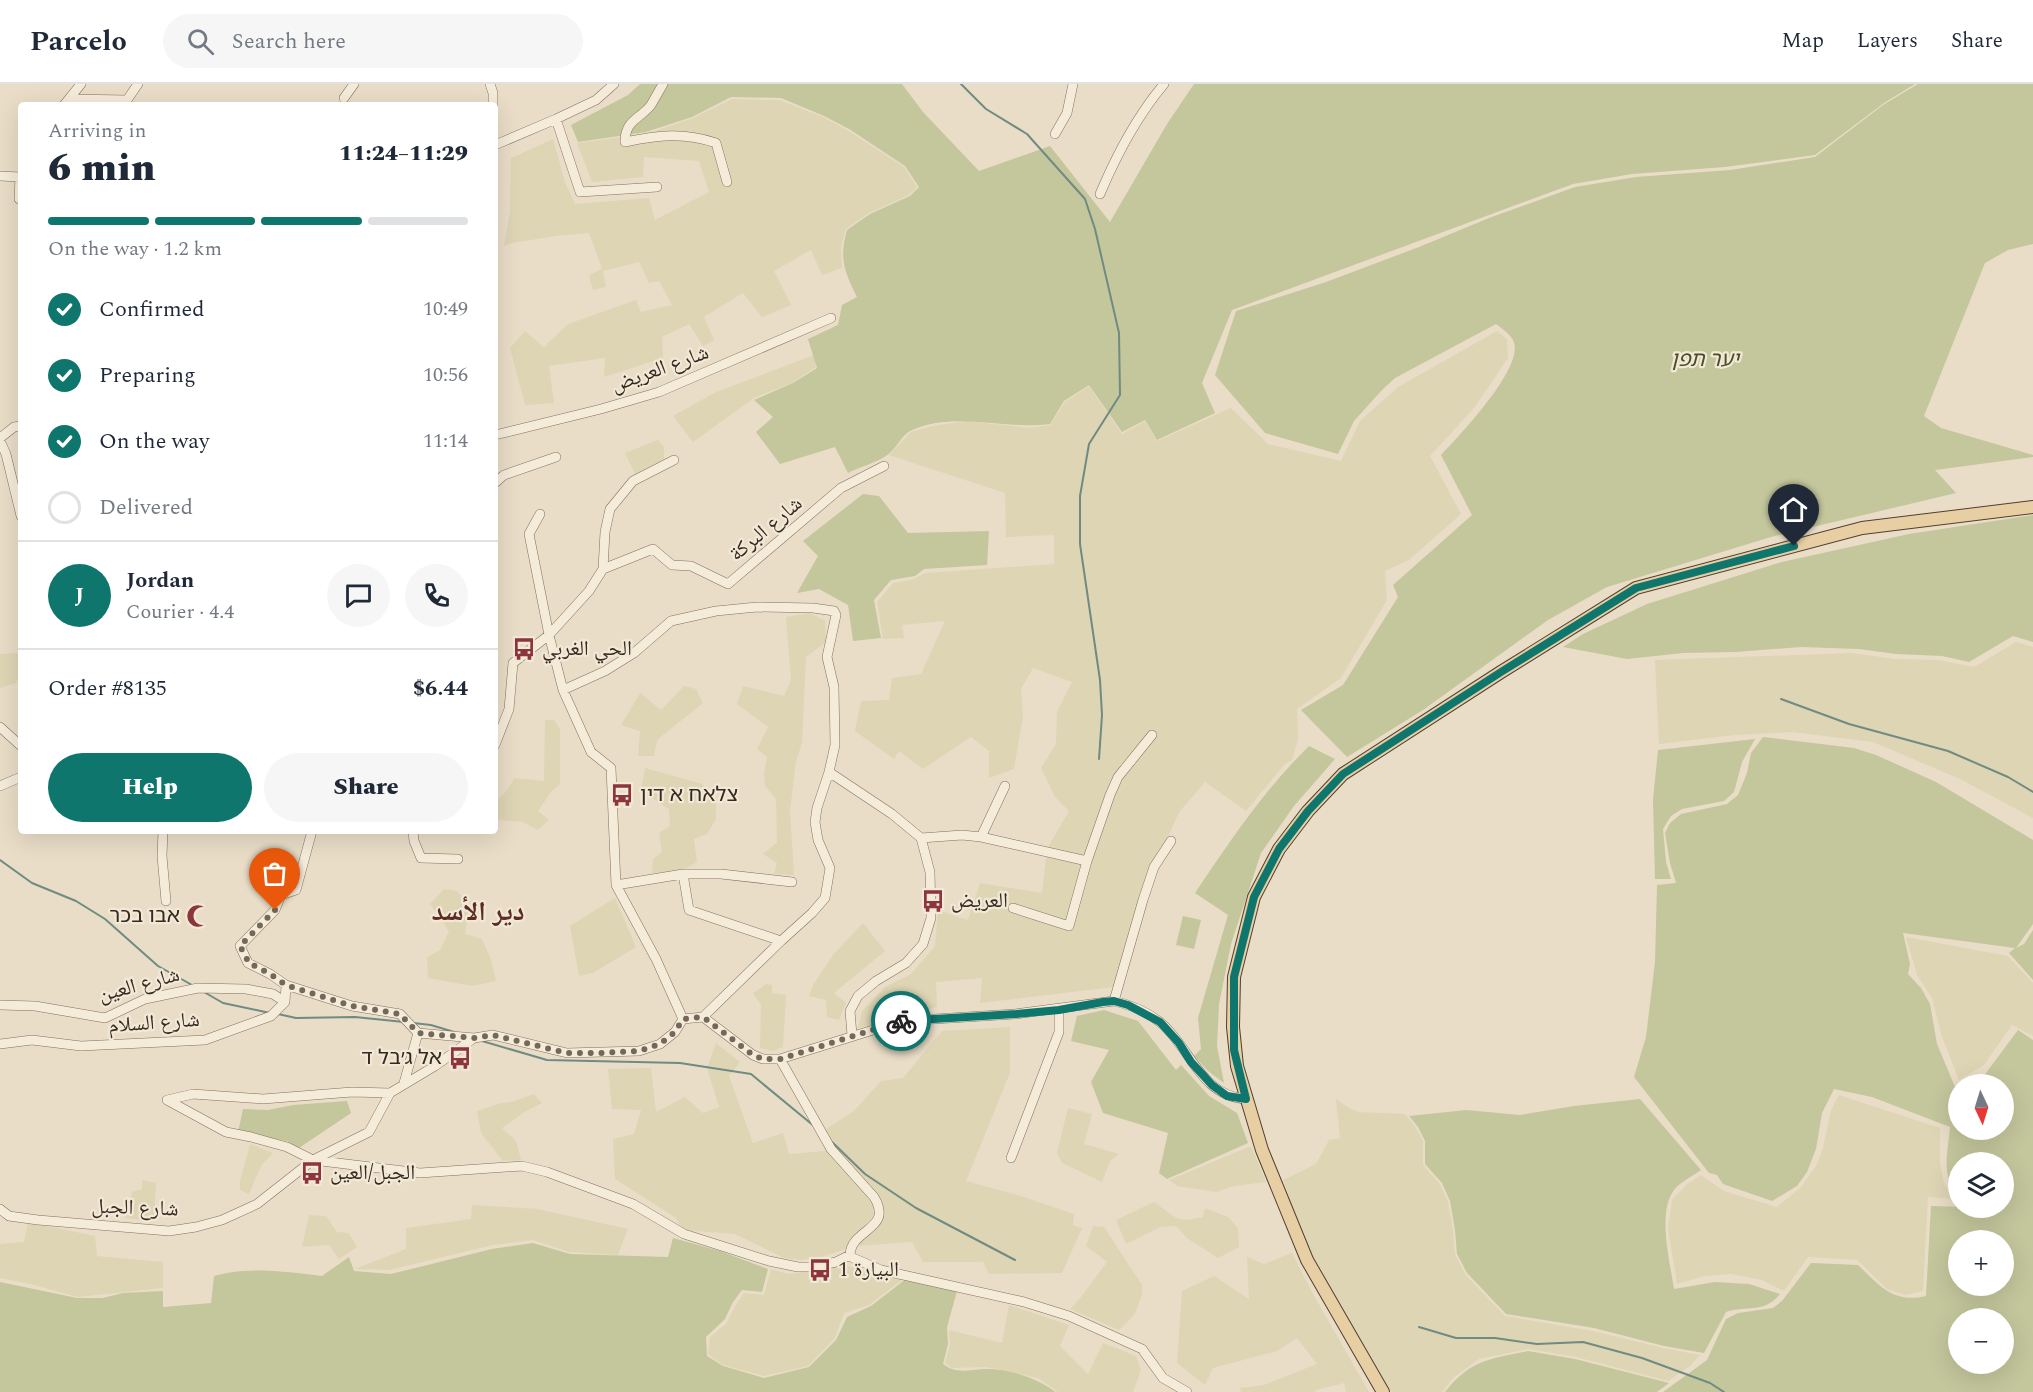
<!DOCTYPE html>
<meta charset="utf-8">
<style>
body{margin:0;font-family:Spectral,"Noto Naskh Arabic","Noto Sans Hebrew",serif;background:#f6f6f7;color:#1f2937;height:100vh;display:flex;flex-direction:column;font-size:22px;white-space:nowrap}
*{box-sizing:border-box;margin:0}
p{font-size:20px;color:#747a83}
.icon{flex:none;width:33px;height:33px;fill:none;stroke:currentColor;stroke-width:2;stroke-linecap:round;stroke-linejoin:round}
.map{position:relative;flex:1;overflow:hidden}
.details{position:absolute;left:18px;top:18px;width:480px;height:732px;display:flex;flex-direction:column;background:#fff;border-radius:6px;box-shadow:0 6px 24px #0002}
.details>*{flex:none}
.needle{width:39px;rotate:176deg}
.fabs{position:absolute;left:1948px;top:990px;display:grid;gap:12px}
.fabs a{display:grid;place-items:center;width:66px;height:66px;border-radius:50%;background:#fff;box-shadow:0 6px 24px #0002;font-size:30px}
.pin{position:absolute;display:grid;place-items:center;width:51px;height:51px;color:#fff;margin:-62px -26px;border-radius:50% 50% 50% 0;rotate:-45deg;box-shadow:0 0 6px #0007}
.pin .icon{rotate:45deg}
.courier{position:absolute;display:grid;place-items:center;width:60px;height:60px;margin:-30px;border:4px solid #0f766e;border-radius:50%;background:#fff;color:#222;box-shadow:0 2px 8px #0007}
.summary em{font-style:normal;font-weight:800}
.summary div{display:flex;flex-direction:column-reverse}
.summary{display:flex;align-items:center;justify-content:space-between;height:102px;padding:0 30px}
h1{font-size:39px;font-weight:800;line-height:45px}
.bar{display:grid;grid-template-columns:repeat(4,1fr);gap:9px 6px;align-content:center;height:72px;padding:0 30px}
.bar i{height:8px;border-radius:4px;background:#e0e1e3}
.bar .current{background:#0f766e}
.bar p{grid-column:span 4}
.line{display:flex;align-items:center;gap:15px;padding:0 30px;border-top:2px solid #e0e1e3}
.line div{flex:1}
.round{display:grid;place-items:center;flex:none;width:63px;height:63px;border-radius:32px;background:#f6f6f7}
ol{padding:0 30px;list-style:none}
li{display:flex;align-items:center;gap:18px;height:66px}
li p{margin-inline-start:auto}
li .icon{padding:6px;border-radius:50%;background:#0f766e;color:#fff;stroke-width:4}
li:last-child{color:#747a83}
li i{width:33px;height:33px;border:3px solid #e0e1e3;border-radius:50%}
.primary-button{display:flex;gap:12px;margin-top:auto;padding:12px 30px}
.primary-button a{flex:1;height:69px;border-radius:36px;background:#0f766e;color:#fff;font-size:24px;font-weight:800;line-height:69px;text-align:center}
.primary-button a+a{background:#f6f6f7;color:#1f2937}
header{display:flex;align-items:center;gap:36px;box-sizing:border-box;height:84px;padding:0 30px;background:#fff;border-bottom:2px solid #e0e1e3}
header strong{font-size:28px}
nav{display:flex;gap:33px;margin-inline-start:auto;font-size:21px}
.search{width:420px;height:54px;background:#f6f6f7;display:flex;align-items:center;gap:15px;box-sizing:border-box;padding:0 21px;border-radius:33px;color:#747a83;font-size:22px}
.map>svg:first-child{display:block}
.farmland{fill:#ded5b5}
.green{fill:#c4c69c;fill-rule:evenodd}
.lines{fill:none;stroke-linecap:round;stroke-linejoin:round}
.stream{stroke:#6f8b82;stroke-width:2}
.minor-casing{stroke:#836f5e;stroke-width:10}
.major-casing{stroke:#513f32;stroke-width:14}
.minor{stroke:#f5ebd9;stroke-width:9}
.major{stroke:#e8cea3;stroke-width:12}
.done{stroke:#74685a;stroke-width:6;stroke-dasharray:0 10.8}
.route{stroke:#0f766e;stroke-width:8}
.labels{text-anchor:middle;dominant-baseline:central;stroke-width:4.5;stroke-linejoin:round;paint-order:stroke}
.park-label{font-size:21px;font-style:italic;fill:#484f29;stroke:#f2e8d6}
.street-label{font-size:21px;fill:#352920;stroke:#f2e8d6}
.poi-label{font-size:21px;fill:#352920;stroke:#f2e8d6;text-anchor:start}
.district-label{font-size:27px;font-weight:bold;fill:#5d2d24;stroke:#f2e8d6}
</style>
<header>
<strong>Parcelo</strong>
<div class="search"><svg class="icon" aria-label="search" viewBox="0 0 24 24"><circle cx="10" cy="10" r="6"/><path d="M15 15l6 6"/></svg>Search here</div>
<nav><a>Map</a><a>Layers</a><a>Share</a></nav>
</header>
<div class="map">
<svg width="2033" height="1308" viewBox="0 0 2033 1308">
<rect width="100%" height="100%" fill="#e9ddc7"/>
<path class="farmland" d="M732 15 780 16 823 33 849 47 904 83 917 103 909 111 869 129 846 145 841 162 842 184 822 191 811 166 774 187 791 221 762 233 743 209 704 233 714 256 703 262 689 240 662 253 663 274 604 293 605 274 549 282 554 319 525 321 510 264 525 247 544 263 568 240 636 216 641 228 672 221 659 197 649 199 639 178 603 187 606 203 593 206 589 191 602 185 589 149 556 152 512 159 504 162 510 127 511 74 553 55 565 98 575 120 649 114 655 136 709 108 699 77 644 73 643 93 592 98 577 59 646 50 693 34Z
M1497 247 1507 255 1508 274 1474 324 1430 372 1461 430 1409 476 1385 487 1387 516 1341 594 1297 625 1298 655 1292 676 1284 681 1246 727 1205 698 1180 727 1151 788 1114 903 980 919 982 894 936 898 937 923 858 944 862 927 885 903 911 890 935 862 938 826 968 836 980 799 1042 809 1047 765 1069 727 1055 713 1041 684 1056 660 1057 628 1072 598 1033 584 1021 605 1023 632 1014 685 989 694V667L971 653 923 685 899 667 894 675 855 647 861 617 889 616 892 594 921 590 945 537 902 541 904 554 883 555 877 518 893 499 914 495 925 489 1054 480V451L1006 453 1005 409 889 371 911 348 932 342 967 337 1029 344 1050 341 1065 318 1089 302 1122 350 1145 337 1157 357 1231 324 1268 360 1341 377 1360 337 1398 303Z
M814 271 816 283 792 299 754 314 693 358 673 332 714 309Z
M658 356 664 363V375L635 390 625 369Z
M810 529 825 537 826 558 806 573 802 659 796 677 790 727 794 791 774 790 777 779 763 770 777 758 776 715 765 702 764 689 767 673 757 665 768 643 737 620 743 602 784 612 791 596 786 533Z
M2016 558 2033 563V734L1960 695 1873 658 1792 648 1735 651 1659 660 1655 576 1852 569 1895 575 1939 576 1974 583Z
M21 569V585L16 599 0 604V570Z
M684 602 696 605 703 619 657 656 654 672H638L640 647 621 641 640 609 661 626Z
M545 636H554L560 645V700L551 708 538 727 549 736 538 746 523 738 495 736V717L504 710 515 694 544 697Z
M645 684 702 700 716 716V735L707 750 694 755 697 778 681 787 652 789 653 775 662 768 659 749 670 742 669 725 641 707Z
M444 805 457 807 469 821 465 850 482 855 491 875 496 897 472 902 428 894 427 873 440 866 449 847 430 820Z
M615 814 636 863 593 889 579 892 570 842Z
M863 839 885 867 834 909 846 919 839 936 827 933 826 916 809 912 813 901 833 871Z
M1906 853 2008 872 2033 899V952L2012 941 1984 981 1959 996 1942 953 1932 914 1917 891Z
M766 900 772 901V909L786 911 783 963 773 967 760 964 761 921 753 909Z
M1010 943V989L966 1097 1024 1113 1074 1130 1073 1141 1082 1144 1062 1189 989 1190 983 1178H923L912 1158 856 1162 818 1174 801 1176 784 1174 735 1150 683 1146 676 1134 615 1095 613 1055 634 1050 641 1026 612 1025 608 985 651 984 656 1028 685 1013 703 1029 719 1023 707 984 716 959 740 978 729 992 753 1059 783 1049 789 1070 825 1067 826 1045 854 1027 881 997 903 994 942 947Z
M534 1010 542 1019 523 1029 502 1044 516 1057 521 1076 503 1077 481 1049 477 1027 501 1019 512 1018Z
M1839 1011 1940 1044V1079L1944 1099 1953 1115 1928 1113 1923 1207 1905 1211 1887 1205 1857 1176 1808 1173 1784 1207 1762 1196 1731 1190 1705 1192 1677 1200 1668 1144 1672 1116 1686 1101 1701 1091 1724 1107 1777 1123 1801 1103 1816 1082 1823 1064 1831 1026Z
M1336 1015 1349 1024 1358 1028 1405 1030 1416 1044 1423 1057V1081L1440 1100 1448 1117 1453 1146 1455 1170 1465 1190 1505 1232 1593 1247 1663 1264 1700 1271 1690 1282 1668 1297 1576 1273 1528 1265 1479 1275 1453 1294 1442 1308H1391L1335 1217 1306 1163 1283 1096 1316 1080 1329 1056 1340 1054Z
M1068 1024 1092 1030 1084 1060 1119 1070 1110 1077 1102 1098 1062 1079 1057 1069Z
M250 1060 273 1069 261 1082 249 1110 240 1106V1097Z
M1251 1062 1266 1098 1234 1102 1217 1108 1177 1102 1169 1096Z
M142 1096 156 1099 154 1137 125 1134 132 1108 142 1105Z
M1154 1118 1176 1134 1187 1136 1203 1133 1205 1124 1228 1133 1238 1144 1239 1163 1218 1174 1188 1155 1176 1142 1160 1143 1126 1160 1116 1136Z
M472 1121 537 1125 628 1145 618 1171 569 1168 533 1156 493 1161 389 1186 355 1185 406 1165V1144L471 1135Z
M309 1131 326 1132 337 1148 349 1149 357 1163 339 1175 329 1161 302 1163Z
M28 1138 95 1152 97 1172 163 1178V1204L78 1213 30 1200 0 1194V1160L24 1158Z
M1093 1142 1104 1143 1142 1201V1210L1135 1230 1119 1246 1070 1225 1081 1213 1107 1178 1086 1162Z
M1292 1169 1313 1210 1369 1308H1346L1344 1299 1316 1306 1315 1308H1241L1240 1304 1264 1301 1317 1280 1297 1254 1277 1267 1213 1284 1205 1301 1177 1279 1182 1207 1214 1192 1249 1215 1247 1173 1264 1180Z
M829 1181H842L903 1195 869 1221 844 1229 835 1254 808 1282 764 1292 723 1281 708 1270 710 1253 726 1240 735 1222 744 1209 764 1211 771 1185 788 1190 804 1188Z
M1009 1221 1069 1241 1060 1262 1088 1290 1103 1259 1136 1272 1141 1286 1133 1308H1058L1038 1294 986 1283 952 1284 945 1279 950 1261 949 1246 1002 1259Z"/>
<path class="green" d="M640 0H902L923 28 979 87 1050 62 1110 138 1167 40 1194 0H1915L1884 19 1815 71 1725 83 1632 90 1573 100 1232 226 1202 299 1215 329 1157 356 1145 336 1122 348 1089 301 1064 317 1050 340C1004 346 956 327 912 346 901 351 896 366 886 372 875 379 860 383 848 389L835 363 780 380 756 348 773 333 754 316 793 299 817 284 808 255 838 241 842 221 857 213C844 187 839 174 847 146L870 130 910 112 919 103 905 82 849 45 824 32 781 14 731 13 692 33 646 48 578 58 571 41 628 11Z
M1918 0H2033V160L2008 166 1985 179 1924 332 1941 344 2033 371V373L1935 386 1956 409 1771 453 1607 503 1548 536 1423 626 1347 673 1301 626 1343 601 1398 513 1393 501 1472 431 1441 371C1458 353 1527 281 1513 256 1510 250 1501 244 1496 240L1395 294 1382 306 1354 337 1338 370 1265 349 1215 291 1236 227 1326 198 1419 163 1489 134 1575 103 1636 93 1730 86 1815 73 1883 21Z
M863 410 879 412 908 449 989 447 987 481 924 485 915 492 891 496 874 516 881 554 853 557 848 521 819 505 797 509 818 472 803 457Z
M2033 431V558L2013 552 1969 578 1942 572 1896 570 1859 565 1801 563 1736 568 1683 569 1627 575 1563 563 1583 550 1647 520 1782 478 1909 450Z
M1763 653 1854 664 1876 671 1936 698 2033 756V840L2016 864 2024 860 2033 846V896L2009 869 2015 864 1903 849 1910 880 1908 890 1921 904 1930 920 1937 960 1955 1003H1959V1046H2004V1000H1966L1983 993 2018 946 2033 956V1308H1663L1707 1276 1726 1235 1738 1229 1773 1224 1782 1217 1811 1179 1858 1181C1879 1201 1893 1220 1926 1212L1931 1122 2004 1124V1078H1959V1118C1941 1087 1947 1076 1950 1043L1872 1013 1834 1005 1822 1029 1816 1065 1807 1088 1797 1102 1772 1117 1723 1100 1717 1091 1709 1089 1634 993 1646 953 1655 878 1657 801 1676 799 1670 779 1665 749 1670 739 1681 730 1727 720 1738 711 1747 689 1751 669ZM1959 1156H2004V1202H1959ZM1959 1234H2004V1280H1959Z
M1755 655 1742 678 1734 708 1724 717 1682 725 1671 732 1663 745 1666 778 1671 795H1655L1653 716 1658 666Z
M1309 662 1335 675 1294 722 1261 769 1231 860 1219 920 1217 962 1224 999 1208 987 1194 972 1201 965 1198 934 1228 831 1195 809C1230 757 1264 706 1309 662Z
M1183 832 1201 836 1194 865 1176 861Z
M1104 926 1138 937 1176 986 1181 981 1209 1012 1237 1029 1248 1059 1167 1095 1159 1089 1168 1049 1103 1029 1091 998 1109 966 1071 957 1077 932Z
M1640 1015 1701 1086C1693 1092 1680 1098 1674 1106 1657 1129 1670 1178 1674 1205L1715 1198 1749 1200 1780 1210C1764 1230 1747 1221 1726 1228L1704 1269 1664 1262 1594 1244 1506 1230 1467 1189 1457 1170 1455 1146 1450 1117 1442 1099 1425 1080V1057L1418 1043 1409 1032 1466 1026 1520 1031 1574 1022Z
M347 1017 351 1029 299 1064 287 1057 238 1048 243 1025 268 1026 293 1021Z
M673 1154 720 1167 768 1185 762 1208 742 1206 733 1218 725 1235 706 1253 707 1272 723 1282 764 1294 809 1283 836 1256 847 1233 871 1222 906 1195 957 1207 947 1243 948 1260 943 1280C956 1290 968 1286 984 1285 1006 1284 1039 1294 1055 1308H0V1198L77 1214H103L123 1209 163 1207V1223L211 1219 214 1192C250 1182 286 1188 322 1192L349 1173 354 1187 391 1190 492 1165 533 1159 570 1170 668 1173Z
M1528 1267 1575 1275 1669 1299 1657 1308H1445C1471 1275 1490 1275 1528 1267Z"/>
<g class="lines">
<path class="stream" d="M961 0 986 25 1027 50 1085 115 1095 145 1119 249 1120 311 1089 360 1080 412V460L1100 596 1102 631 1099 675
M1781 615 1849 640 1948 667 2008 693 2033 708
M0 776 32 799 76 817 105 835 158 882 192 901
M204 908 223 919 270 929
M278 930 296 934 355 933 404 938
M413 939 431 941 454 948
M482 957 547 976 680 979 751 990 814 1042
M832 1058 865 1090 916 1124 1015 1176
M1419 1243 1456 1254H1495L1537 1260 1583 1258 1642 1274 1710 1299 1724 1308"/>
<g class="minor-casing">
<path id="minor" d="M490 0 493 9V21
M663 0C659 7 655 14 651 21 639 36 625 36 625 58 658 51 684 48 716 59L727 98
M344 14 354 0
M69 15 127 16 138 0
M64 21 81 0
M556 35 580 108 657 103
M1055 50 1067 29 1073 0
M495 61 556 35 596 16 614 0
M0 92 20 93 19 115 21 116
M1100 110C1116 72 1137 32 1164 0
M495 351 601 325 659 308 831 234
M0 354 14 343 21 342
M0 357 6 370 21 432
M495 399 504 391 556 373
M540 430 529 450 549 551 563 606 591 668 611 684 616 801 656 875 683 935
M603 485 605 448 610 425 633 397 674 376
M563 606 605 587 634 569 671 537 716 527 757 523 813 524 834 527 836 531 827 573 834 603 835 661 829 688 817 724 815 738 818 756 830 784 825 814 812 829 781 857 703 933
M0 643 21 662
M495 661 509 625 513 579 549 551 589 507 603 485 653 465 672 481 691 482 728 500 841 404 884 382
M829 688 892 730 921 754 930 788 931 834 923 860 906 879 876 897 858 912 850 927 852 951
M0 702 21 693
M163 747 162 772 166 817
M312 747 296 806 281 811 275 826 240 862 248 879 270 890 286 901 352 922 400 930 418 949 404 999
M413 747 414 757 421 774 458 775
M981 753 1005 702
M921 754 962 751 981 753 1087 777
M683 790 689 826 781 857
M616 801 683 790H721L792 798
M1013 824 1069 842 1087 777 1110 711 1118 693 1152 651
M1114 917 1143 816 1154 783 1171 757
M0 921 35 922 105 934 145 915 198 904 246 905 273 910 285 918
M418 949 474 954
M0 960 32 956 81 962 205 956 271 932 285 918 286 901
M780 975 831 1065 874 1113C894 1146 851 1144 850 1171L853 1174 881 1186 1024 1218 1069 1232 1142 1265 1163 1294 1187 1308
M390 1009 352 1008 263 1015 193 1010 167 1016 226 1048 251 1053 287 1063 313 1076 420 1089 522 1082 547 1088 633 1120 684 1150 769 1177 798 1183H813L836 1178 850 1171
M1011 1074 1059 948V925
M0 1125 9 1132 38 1136 169 1147 196 1143 222 1136 257 1120 313 1076 369 1048 390 1009 435 982 474 954 493 951 567 969 639 967 660 960 675 948 683 935 703 933 753 971 763 975H780L902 937 1015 930 1114 917C1131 921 1148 928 1161 939 1191 964 1200 1012 1246 1015"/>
</g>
<g class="major-casing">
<path id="major" d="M1383 1308 1307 1176 1262 1066 1237 982 1233 943 1234 893 1254 813 1279 765 1308 727 1343 690 1501 588 1636 504 1862 444 2033 423"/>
</g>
<use href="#minor" class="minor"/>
<use href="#major" class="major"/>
</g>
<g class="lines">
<path class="done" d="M275 826 240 862 249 879 270 890 286 901 352 922 400 930 418 949 474 954 493 951 567 969H600L639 967 660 960 675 948 683 935 703 933 753 971 763 975H780L901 937"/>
<path class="route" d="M901 937 1016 930 1059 926 1103 918 1114 917 1128 921 1160 938 1179 959 1191 978 1212 1001 1227 1012 1246 1015 1234 966V893L1254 813 1279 765 1308 727 1343 690 1501 588 1636 504 1794 462"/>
</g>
<defs>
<g id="bus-bare" transform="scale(1.8)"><path d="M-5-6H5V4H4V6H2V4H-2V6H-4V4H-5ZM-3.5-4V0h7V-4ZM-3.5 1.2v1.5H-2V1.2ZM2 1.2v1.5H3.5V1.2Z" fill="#8c353b" stroke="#f2e8d6" stroke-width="2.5" paint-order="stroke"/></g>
<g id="mosque-bare" transform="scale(1.8)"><path d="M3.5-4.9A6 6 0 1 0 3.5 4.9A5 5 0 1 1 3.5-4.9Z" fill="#8c353b" stroke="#f2e8d6" stroke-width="2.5" paint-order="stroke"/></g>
</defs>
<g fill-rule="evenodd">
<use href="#bus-bare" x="524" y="565"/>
<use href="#bus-bare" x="622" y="711"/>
<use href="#bus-bare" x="933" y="817"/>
<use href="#mosque-bare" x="198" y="832"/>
<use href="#bus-bare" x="460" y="974"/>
<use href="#bus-bare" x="312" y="1089"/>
<use href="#bus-bare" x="820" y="1186"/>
</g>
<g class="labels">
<g class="park-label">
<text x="1705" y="276">יער תפן</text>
</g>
<g class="street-label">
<text transform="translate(660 285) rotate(-20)">شارع العريض</text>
<text transform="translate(766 445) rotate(-40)">شارع البركة</text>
<text transform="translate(139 901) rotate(-15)">شارع العين</text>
<text transform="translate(154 939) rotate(-4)">شارع السلام</text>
<text transform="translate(135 1124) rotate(2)">شارع الجبل</text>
</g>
<g class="poi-label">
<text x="542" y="565">الحي الغربي</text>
<text x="640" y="711">צלאח א דין</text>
<text x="951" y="817">العريض</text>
<text x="180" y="832" text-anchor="end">אבו בכר</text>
<text x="442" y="974" text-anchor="end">אל ג׳בל ד</text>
<text x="330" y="1089">الجبل/العين</text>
<text x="838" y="1186">البيارة 1</text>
</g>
<g class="district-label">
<text x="478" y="828">دير الأسد</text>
</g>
</g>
</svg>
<div class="fabs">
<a><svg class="needle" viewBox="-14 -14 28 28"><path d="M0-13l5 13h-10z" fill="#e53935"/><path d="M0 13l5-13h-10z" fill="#747a83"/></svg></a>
<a><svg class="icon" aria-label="layers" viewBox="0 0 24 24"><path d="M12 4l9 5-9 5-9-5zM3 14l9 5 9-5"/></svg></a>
<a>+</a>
<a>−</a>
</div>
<div class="pin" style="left:275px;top:826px;background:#ea580c"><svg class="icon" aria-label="bag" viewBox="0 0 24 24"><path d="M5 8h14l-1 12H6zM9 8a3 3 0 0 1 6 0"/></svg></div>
<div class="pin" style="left:1794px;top:462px;background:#1f2937"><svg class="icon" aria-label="home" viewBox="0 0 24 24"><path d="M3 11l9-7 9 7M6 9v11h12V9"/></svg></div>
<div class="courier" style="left:901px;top:937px"><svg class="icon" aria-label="bike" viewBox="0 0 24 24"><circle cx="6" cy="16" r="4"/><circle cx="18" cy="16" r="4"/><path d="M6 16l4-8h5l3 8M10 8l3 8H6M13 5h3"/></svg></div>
<section class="details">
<div class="summary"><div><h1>6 min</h1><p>Arriving in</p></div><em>11:24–11:29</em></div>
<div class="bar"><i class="current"></i><i class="current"></i><i class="current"></i><i></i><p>On the way · 1.2 km</p></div>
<ol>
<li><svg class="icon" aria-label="check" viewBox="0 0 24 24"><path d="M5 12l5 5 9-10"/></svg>Confirmed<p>10:49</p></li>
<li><svg class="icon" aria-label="check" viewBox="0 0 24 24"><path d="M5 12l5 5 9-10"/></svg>Preparing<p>10:56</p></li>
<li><svg class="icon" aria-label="check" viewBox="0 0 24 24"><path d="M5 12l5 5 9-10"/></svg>On the way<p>11:14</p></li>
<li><i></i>Delivered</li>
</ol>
<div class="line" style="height:108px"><b class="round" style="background:#0f766e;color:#fff">J</b><div><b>Jordan</b><p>Courier · 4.4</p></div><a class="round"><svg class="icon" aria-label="chat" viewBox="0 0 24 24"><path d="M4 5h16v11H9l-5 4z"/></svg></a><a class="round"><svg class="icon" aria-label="phone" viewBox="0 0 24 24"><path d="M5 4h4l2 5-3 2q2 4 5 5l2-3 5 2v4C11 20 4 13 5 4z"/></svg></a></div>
<div class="line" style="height:78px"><div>Order #8135</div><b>$6.44</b></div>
<div class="primary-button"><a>Help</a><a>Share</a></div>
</section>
</div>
